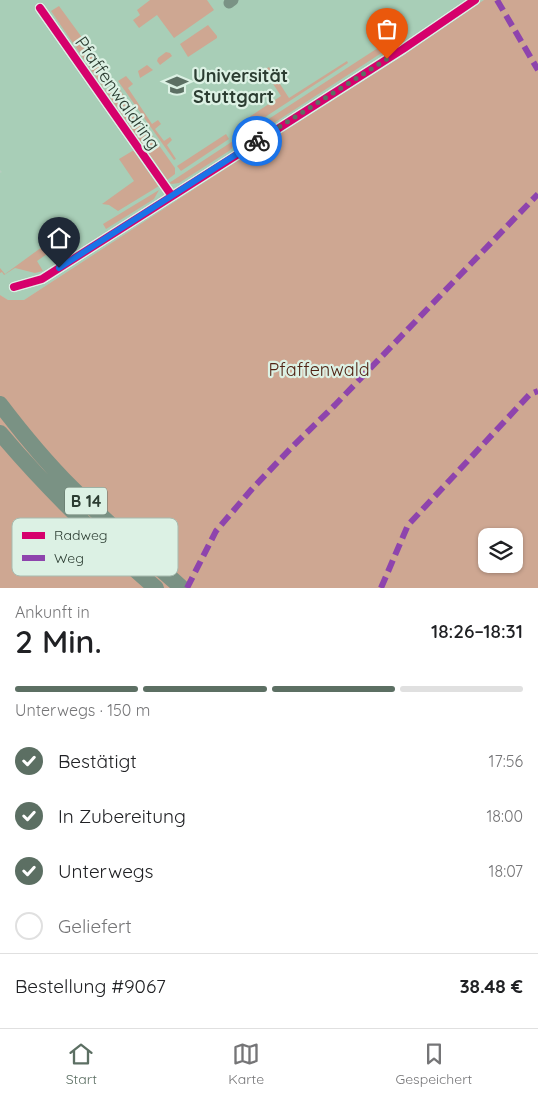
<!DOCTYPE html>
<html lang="de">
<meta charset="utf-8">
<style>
body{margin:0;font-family:Quicksand,sans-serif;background:#f2f2f2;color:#202124;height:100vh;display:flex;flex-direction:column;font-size:19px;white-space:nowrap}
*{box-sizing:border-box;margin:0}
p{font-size:16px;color:#757577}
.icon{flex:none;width:28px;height:28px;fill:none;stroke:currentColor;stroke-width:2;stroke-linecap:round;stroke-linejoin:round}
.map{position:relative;height:588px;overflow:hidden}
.side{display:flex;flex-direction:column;background:#fff;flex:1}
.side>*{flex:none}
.buttons{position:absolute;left:478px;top:528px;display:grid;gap:10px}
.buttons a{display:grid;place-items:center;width:45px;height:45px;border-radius:10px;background:#fff;box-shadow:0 1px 4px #0004;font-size:25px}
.pin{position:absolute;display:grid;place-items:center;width:42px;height:42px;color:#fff;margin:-51px -21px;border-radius:50% 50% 50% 0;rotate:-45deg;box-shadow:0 0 5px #0007}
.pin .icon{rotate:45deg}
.courier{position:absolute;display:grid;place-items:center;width:50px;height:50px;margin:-25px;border:4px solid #1a73e8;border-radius:50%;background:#fff;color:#222;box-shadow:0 1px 6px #0007}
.overview em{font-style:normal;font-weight:600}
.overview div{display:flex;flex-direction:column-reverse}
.overview{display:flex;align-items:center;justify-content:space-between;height:85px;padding:0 15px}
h1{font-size:32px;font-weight:600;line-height:38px}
.bar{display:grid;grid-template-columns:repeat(4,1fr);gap:8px 5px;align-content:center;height:60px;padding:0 15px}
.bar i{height:6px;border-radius:4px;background:#e0e0e0}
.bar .active{background:#5c6f63}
.bar p{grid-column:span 4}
.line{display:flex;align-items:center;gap:12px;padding:0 15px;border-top:1px solid #e0e0e0}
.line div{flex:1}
ol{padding:0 15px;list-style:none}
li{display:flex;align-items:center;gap:15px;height:55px}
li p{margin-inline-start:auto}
li .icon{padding:5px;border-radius:50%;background:#5c6f63;color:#fff;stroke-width:4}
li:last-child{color:#757577}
li i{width:28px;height:28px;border:2px solid #e0e0e0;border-radius:50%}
.tabs{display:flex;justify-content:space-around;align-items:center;height:70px;border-top:1px solid #e0e0e0;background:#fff;font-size:14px;color:#757577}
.tabs a{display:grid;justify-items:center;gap:2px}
.tabs .active{color:#5c6f63}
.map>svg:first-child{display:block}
.built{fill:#a8ceb7}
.green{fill:#cea792;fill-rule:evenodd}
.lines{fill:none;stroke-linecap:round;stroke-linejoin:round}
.minor{stroke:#7a9385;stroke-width:11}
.highway{stroke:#7a9284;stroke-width:16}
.quiet{stroke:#8e44ad;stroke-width:6;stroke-dasharray:12 6;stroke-linecap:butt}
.cycleway-casing{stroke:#dcf1e4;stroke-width:11}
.cycleway{stroke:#d6006c;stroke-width:8}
.done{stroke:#5c6f63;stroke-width:5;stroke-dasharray:0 9}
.route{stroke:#1a73e8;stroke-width:6}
.labels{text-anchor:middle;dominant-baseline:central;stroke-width:4.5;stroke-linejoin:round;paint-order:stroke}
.shield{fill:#dcf1e4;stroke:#617367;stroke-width:1}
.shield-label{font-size:16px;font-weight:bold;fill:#2c3d32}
.poi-label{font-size:18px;font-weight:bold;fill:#2c3d32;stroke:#dcf1e4;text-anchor:start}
.street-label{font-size:18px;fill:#2c3d32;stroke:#dcf1e4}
.park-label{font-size:18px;fill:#502213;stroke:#dcf1e4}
.key{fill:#dcf1e4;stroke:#a7bbaf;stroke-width:1}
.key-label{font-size:14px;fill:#2c3d32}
</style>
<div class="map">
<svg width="538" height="588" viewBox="0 0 538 588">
<rect width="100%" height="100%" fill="#b6cdbf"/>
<path class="built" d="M0 0H484L24 300H8L0 295V173L2 172 0 170Z"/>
<path class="green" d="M150 0H207L214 10 174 38 157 15 139 28 133 20 140 15 137 10Z
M484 0H538V588H0V295L8 300H24ZM486 536H514V564H486Z
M59 6 113 80 103 87 51 11Z
M208 25 217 36V38L188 57 180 44Z
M387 42 388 45 383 52 251 138H246L244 135Z
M166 52 170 53 172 56 160 65 157 61 158 58Z
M347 61 348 63 242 132 237 125 281 96 264 70 269 67 289 98Z
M147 65 153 70 140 78 138 71Z
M126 76 133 84 128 88 152 124 158 120 161 124 155 129 164 141 170 137 172 140 167 145 176 159 174 160 118 81Z
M115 83 175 168V174L167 180 105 90Z
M226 134 229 139 181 171 177 166Z
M233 141 232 148 229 151 179 183 172 184 169 183Z
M134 150 159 186 118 211 109 205 102 204 134 181 119 159Z
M159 190 154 199 106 229 103 224Z
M42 247 47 254 37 261 43 271 35 273 15 268 4 275 2 272 0 273V268L5 274Z"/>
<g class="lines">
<path class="minor" d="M229 3 233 0
M40 8 172 196
M14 287 42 279 403 49 475 0"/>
<path class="highway" d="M0 404C22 433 46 462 72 488 107 523 145 555 182 588
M0 433C48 490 99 539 156 588"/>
<path class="quiet" d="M497 0 538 70
M187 588 216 531 252 489 292 447 335 405 538 194
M381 588 408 525 530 394 538 391"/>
<g class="cycleway-casing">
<path id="cycleway" d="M40 8 172 196
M14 287 42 279 403 49 475 0"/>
</g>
<use href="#cycleway" class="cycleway"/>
</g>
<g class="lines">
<path class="done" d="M257 141 387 59"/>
<path class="route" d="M59 268 257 141"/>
</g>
<defs>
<g id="university-bare" transform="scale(1.725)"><path d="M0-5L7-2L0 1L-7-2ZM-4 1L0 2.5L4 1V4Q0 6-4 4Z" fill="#5c6f63" stroke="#dcf1e4" stroke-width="2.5" paint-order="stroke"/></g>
</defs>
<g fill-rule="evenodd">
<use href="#university-bare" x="177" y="85"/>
</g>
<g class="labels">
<rect class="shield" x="65" y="487.5" width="42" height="27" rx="4"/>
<g class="shield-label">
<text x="86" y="501">B 14</text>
</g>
<g class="poi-label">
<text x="193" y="75">Universität<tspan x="193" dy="21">Stuttgart</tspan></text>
</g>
<g class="street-label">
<text transform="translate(118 93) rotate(55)">Pfaffenwaldring</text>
</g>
<g class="park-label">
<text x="319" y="369">Pfaffenwald</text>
</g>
</g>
<rect x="12" y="518" width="166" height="58" rx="8" class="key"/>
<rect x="22" y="532" width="23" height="7" fill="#d6006c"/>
<rect x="22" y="555" width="23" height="6" fill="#8e44ad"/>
<g class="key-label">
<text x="54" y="540">Radweg</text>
<text x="54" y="563">Weg</text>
</g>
</svg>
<div class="buttons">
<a><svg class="icon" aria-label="layers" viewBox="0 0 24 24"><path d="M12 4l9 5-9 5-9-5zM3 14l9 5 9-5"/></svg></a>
</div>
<div class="pin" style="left:387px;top:59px;background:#ea580c"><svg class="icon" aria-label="bag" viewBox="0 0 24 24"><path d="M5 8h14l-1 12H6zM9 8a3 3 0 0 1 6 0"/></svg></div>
<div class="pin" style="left:59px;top:268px;background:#1f2937"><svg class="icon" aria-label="home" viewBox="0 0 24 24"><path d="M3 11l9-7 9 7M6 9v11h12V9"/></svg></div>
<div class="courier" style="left:257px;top:141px"><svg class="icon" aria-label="bike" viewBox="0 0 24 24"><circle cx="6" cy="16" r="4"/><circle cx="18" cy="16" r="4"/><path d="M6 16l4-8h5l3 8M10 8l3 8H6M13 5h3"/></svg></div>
</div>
<section class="side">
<div class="overview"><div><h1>2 Min.</h1><p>Ankunft in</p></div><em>18:26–18:31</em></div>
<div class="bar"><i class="active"></i><i class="active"></i><i class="active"></i><i></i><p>Unterwegs · 150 m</p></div>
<ol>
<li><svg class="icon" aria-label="check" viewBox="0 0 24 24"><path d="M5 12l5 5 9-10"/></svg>Bestätigt<p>17:56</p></li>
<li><svg class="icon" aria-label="check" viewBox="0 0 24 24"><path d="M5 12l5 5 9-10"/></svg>In Zubereitung<p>18:00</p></li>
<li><svg class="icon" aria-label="check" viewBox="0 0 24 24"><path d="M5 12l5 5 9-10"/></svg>Unterwegs<p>18:07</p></li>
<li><i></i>Geliefert</li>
</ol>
<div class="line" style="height:65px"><div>Bestellung #9067</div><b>38.48 €</b></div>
</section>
<nav class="tabs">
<a class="active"><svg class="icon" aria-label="home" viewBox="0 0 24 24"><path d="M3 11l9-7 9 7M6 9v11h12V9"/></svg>Start</a>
<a><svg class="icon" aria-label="map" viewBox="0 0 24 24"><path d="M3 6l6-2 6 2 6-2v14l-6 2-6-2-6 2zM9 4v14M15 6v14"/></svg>Karte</a>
<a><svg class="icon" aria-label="saved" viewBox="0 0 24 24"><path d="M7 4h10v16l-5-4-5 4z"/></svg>Gespeichert</a>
</nav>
